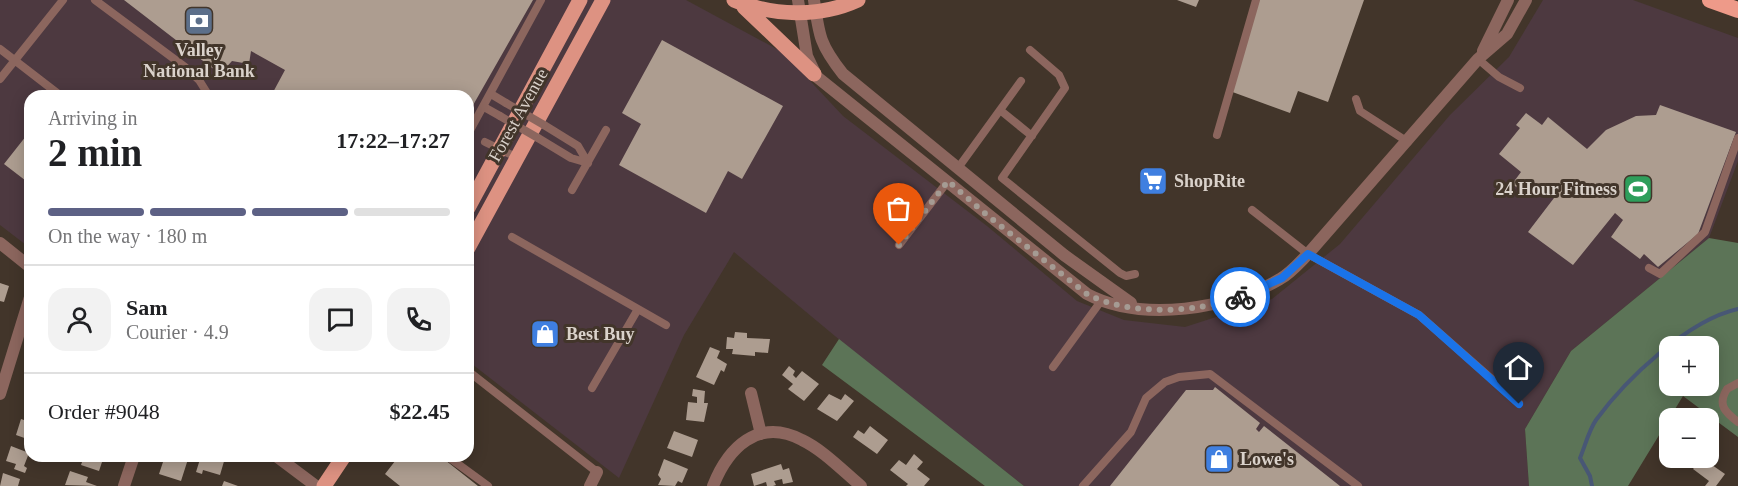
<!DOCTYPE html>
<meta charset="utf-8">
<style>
body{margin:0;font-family:Georgia,serif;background:#f2f2f2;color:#202124;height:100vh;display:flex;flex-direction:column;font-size:22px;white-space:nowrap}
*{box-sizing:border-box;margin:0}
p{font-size:20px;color:#757577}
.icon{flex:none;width:33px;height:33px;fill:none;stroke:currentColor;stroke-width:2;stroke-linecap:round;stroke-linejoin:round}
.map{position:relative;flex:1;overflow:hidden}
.panel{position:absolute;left:24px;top:90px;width:450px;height:372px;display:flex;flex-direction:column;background:#fff;border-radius:18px;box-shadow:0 3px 15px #0003}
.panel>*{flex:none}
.buttons{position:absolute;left:1659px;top:336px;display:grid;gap:12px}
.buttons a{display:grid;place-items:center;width:60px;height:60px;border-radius:12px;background:#fff;box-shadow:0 3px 15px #0003;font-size:30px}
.pin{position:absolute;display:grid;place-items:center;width:51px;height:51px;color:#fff;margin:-62px -26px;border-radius:50% 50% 50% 0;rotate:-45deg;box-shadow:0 0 6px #0007}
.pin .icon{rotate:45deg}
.courier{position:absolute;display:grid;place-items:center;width:60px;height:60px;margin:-30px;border:4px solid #1a73e8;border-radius:50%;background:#fff;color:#222;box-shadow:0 2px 8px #0007}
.summary em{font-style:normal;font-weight:600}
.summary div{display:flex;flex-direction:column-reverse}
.summary{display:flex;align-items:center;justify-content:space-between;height:102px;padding:0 24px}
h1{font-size:39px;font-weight:600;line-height:45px}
.bar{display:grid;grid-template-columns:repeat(4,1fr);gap:9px 6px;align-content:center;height:72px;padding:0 24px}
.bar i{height:8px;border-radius:4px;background:#e0e0e0}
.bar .selected{background:#5d6185}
.bar p{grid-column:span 4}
.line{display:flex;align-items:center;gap:15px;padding:0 24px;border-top:2px solid #e0e0e0}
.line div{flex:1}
.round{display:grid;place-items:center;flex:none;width:63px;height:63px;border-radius:18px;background:#f2f2f2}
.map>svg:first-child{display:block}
.commercial{fill:#4d3940}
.forest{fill:#5c7457;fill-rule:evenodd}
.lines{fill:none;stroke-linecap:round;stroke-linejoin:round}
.stream{stroke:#485775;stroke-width:4}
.building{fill:#ad9d90}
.service{stroke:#8c665e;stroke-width:8}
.minor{stroke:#8c665e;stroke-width:12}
.tertiary{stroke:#8c665e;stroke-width:12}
.primary{stroke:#dd9282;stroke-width:15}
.trunk{stroke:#ee9a89;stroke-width:16}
.service-bridge{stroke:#8c665e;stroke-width:8}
.done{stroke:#a59b93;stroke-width:6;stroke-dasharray:0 10.8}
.route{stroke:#1a73e8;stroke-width:8}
.labels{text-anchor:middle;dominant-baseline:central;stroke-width:6;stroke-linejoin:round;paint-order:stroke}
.poi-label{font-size:18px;font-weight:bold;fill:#dad2cb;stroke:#42352a;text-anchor:start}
.street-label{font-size:18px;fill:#dad2cb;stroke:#42352a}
</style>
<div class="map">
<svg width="1738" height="486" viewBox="0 0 1738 486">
<rect width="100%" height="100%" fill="#42352a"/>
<path class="commercial" d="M0 0H686L784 53 843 116 987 226 1077 301 1124 320 1185 327 1272 299 1340 244 1450 115 1509 57 1543 0H1633L1738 38V161L1709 238 1571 351 1525 429 1529 486H1024L877 371 734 252 684 335 619 478 468 361V96H30V248L0 225Z"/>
<path class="forest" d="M1709 238 1738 243V437L1683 396 1628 486H1529L1525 429 1571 351ZM1670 346H1708V386H1670Z
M839 339 1024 486H985L822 365Z"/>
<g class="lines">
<path class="stream" d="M1592 486 1590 476 1580 458C1585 446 1589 430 1596 420 1626 379 1688 320 1738 309"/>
</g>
<path class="building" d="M124 0H533L468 114V96H271L285 70 251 51 249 64 232 61 220 74Z
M1177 0H1199L1196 7Z
M1259 0H1364L1328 102 1298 91 1290 113 1227 90Z
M662 40 783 106 742 179 728 171 706 213 619 165 641 124 622 113Z
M1660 105 1736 132 1698 234 1658 267 1644 254 1640 259 1611 237 1623 220 1615 213 1573 265 1528 232 1554 198 1531 180 1522 191 1512 184 1521 172 1499 154 1520 128 1516 125 1526 113 1542 125 1548 117 1587 149 1606 130 1636 116 1656 115Z
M30 131V184L4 164Z
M0 283 9 286 4 302 0 301Z
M735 332 747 333V338L770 339 768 353 755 352V356L732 354 733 349H726L727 337 734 338Z
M710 347 720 351 717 358 727 364 724 372 721 370 714 385 696 377Z
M789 366 795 371 793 375 796 378 802 371 819 384 804 401 788 389 793 384 782 375Z
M1215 387 1260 423 1256 429 1259 432 1264 426 1340 486H1110L1186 390H1213Z
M693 389 705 391 704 403H708L704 422 686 420 688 402 697 403V397L692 396Z
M829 394 841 400 845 394 854 401 837 421 817 409Z
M21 419 30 422V440L16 435Z
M870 426 888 440 877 454 853 437 858 430 864 434Z
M674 431 698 440 692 457 667 448Z
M11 446 29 453 24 466 27 468 25 473 14 469 16 464 6 461Z
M914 454 923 462 917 469 930 479 924 486H906L908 484 890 470 899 460 906 465Z
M84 456H104L99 471 81 465Z
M165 456H189L181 481 159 474Z
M201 456 225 458 220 475 203 470 202 474 196 472Z
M399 456H440L478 486H400L385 474Z
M1702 458 1725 474 1716 486H1705L1709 481 1693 469Z
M664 459 688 469 682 483 678 481 675 486 658 485 661 479 658 475Z
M781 464 783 470 789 468 793 482 783 484 782 479 774 481 776 485 773 486H767L766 482 754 486 751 474Z
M70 471 88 477 86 482 97 486 65 485Z
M3 473 20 479 18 486H0Z
M224 481 238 486H222Z"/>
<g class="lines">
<path class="service" d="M95 0 185 67 199 80 209 96
M0 49 61 96
M1030 50 1059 75 1065 88 1002 178 1120 273 1126 276 1135 274
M1478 59 1499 77 1520 88
M0 79 63 0
M491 94 506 103
M1356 99 1360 111 1408 142
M484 107 500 116
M1000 110 1032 136
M544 125 578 146 588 163
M468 134 541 0
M1217 135 1256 0
M538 138 571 158 588 163
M485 142 516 157
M958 168 1021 81
M572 190 606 130
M1252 210 1308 254 1419 315 1519 403
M512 237 666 325
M899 245 948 181
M1649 268 1660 274 1705 232 1738 138
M1053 367 1101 301
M468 371 597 472
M1738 383 1727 389C1717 405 1725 412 1738 422
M592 388 638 309
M447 456 488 486
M1083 486 1131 432 1146 398 1165 382 1179 377 1210 374 1358 486"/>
<path class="minor" d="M798 0 807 56 817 77 1087 294C1142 323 1229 309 1280 279 1291 273 1300 262 1308 254L1478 59 1507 34 1526 0
M814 0C819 36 820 45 843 74L1064 255 1131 303
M1483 51 1508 0
M751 393 761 434
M0 394 30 297
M124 486 134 456
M590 486 597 472
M713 486C728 448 758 417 802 440 823 450 843 471 861 486"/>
<path class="tertiary" d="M0 243 30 267
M276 456 316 486"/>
<path class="primary" d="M734 0C772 16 819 18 858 0
M744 7 814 74
M468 208 580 0
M468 248 603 0
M324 486 344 456"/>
<path class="trunk" d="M1710 0 1738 10"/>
<path class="service-bridge" d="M506 103 544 125
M500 116 538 138"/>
</g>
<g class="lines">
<path class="done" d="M899 245 948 181 988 216 1087 294C1128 316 1197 313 1240 297"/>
<path class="route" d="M1240 297 1282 278 1308 254 1419 315 1519 404"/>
</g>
<defs>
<g id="bank-square" transform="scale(1.5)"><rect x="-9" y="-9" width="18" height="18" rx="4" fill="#5c6f8a" stroke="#42352a"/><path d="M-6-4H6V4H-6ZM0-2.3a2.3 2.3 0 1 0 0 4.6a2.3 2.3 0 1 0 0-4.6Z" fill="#fff"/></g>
<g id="supermarket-square" transform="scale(1.5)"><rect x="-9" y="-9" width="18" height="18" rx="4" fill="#3f7fe0" stroke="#42352a"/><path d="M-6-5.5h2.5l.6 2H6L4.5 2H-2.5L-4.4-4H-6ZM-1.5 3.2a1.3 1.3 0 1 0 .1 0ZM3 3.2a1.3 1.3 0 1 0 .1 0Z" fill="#fff"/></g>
<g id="stadium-square" transform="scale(1.5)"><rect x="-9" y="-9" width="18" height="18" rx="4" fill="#2e9e5b" stroke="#42352a"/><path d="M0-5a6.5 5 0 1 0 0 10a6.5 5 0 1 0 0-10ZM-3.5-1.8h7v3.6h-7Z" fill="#fff"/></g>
<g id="shop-square" transform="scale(1.5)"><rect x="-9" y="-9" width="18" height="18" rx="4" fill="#3f7fe0" stroke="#42352a"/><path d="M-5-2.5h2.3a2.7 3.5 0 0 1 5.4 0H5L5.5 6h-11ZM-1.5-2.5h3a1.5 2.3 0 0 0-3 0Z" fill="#fff"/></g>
</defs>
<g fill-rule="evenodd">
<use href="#bank-square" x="199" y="21"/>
<use href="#supermarket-square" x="1153" y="181"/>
<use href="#stadium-square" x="1638" y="189"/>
<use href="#shop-square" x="545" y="334"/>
<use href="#shop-square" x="1219" y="459"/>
</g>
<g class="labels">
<g class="poi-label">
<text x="199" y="50" text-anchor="middle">Valley<tspan x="199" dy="21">National Bank</tspan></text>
<text x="1174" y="181">ShopRite</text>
<text x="1617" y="189" text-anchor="end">24 Hour Fitness</text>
<text x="566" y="334">Best Buy</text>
<text x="1240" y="459">Lowe's</text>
</g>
<g class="street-label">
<text transform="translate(518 115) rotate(-61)">Forest Avenue</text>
</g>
</g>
</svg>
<div class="buttons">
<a>+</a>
<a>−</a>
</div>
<div class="pin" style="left:899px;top:245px;background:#ea580c"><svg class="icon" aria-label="bag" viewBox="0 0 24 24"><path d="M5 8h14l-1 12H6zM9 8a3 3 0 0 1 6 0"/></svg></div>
<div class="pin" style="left:1519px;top:404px;background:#1f2937"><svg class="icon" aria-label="home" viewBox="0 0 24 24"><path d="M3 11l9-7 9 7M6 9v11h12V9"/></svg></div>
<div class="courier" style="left:1240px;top:297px"><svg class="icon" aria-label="bike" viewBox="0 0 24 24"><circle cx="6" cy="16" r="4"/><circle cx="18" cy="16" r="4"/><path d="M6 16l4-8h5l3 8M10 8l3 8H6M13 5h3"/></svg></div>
<section class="panel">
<div class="summary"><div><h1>2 min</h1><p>Arriving in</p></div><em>17:22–17:27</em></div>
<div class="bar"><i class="selected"></i><i class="selected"></i><i class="selected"></i><i></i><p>On the way · 180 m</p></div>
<div class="line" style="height:108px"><a class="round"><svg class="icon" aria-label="person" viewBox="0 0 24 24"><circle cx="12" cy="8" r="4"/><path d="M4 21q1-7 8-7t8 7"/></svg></a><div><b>Sam</b><p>Courier · 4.9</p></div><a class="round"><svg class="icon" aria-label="chat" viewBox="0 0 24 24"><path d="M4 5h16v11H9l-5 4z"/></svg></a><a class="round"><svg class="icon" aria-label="phone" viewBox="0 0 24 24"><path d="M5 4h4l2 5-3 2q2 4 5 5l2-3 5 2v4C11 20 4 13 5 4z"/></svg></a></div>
<div class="line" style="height:78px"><div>Order #9048</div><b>$22.45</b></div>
</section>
</div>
